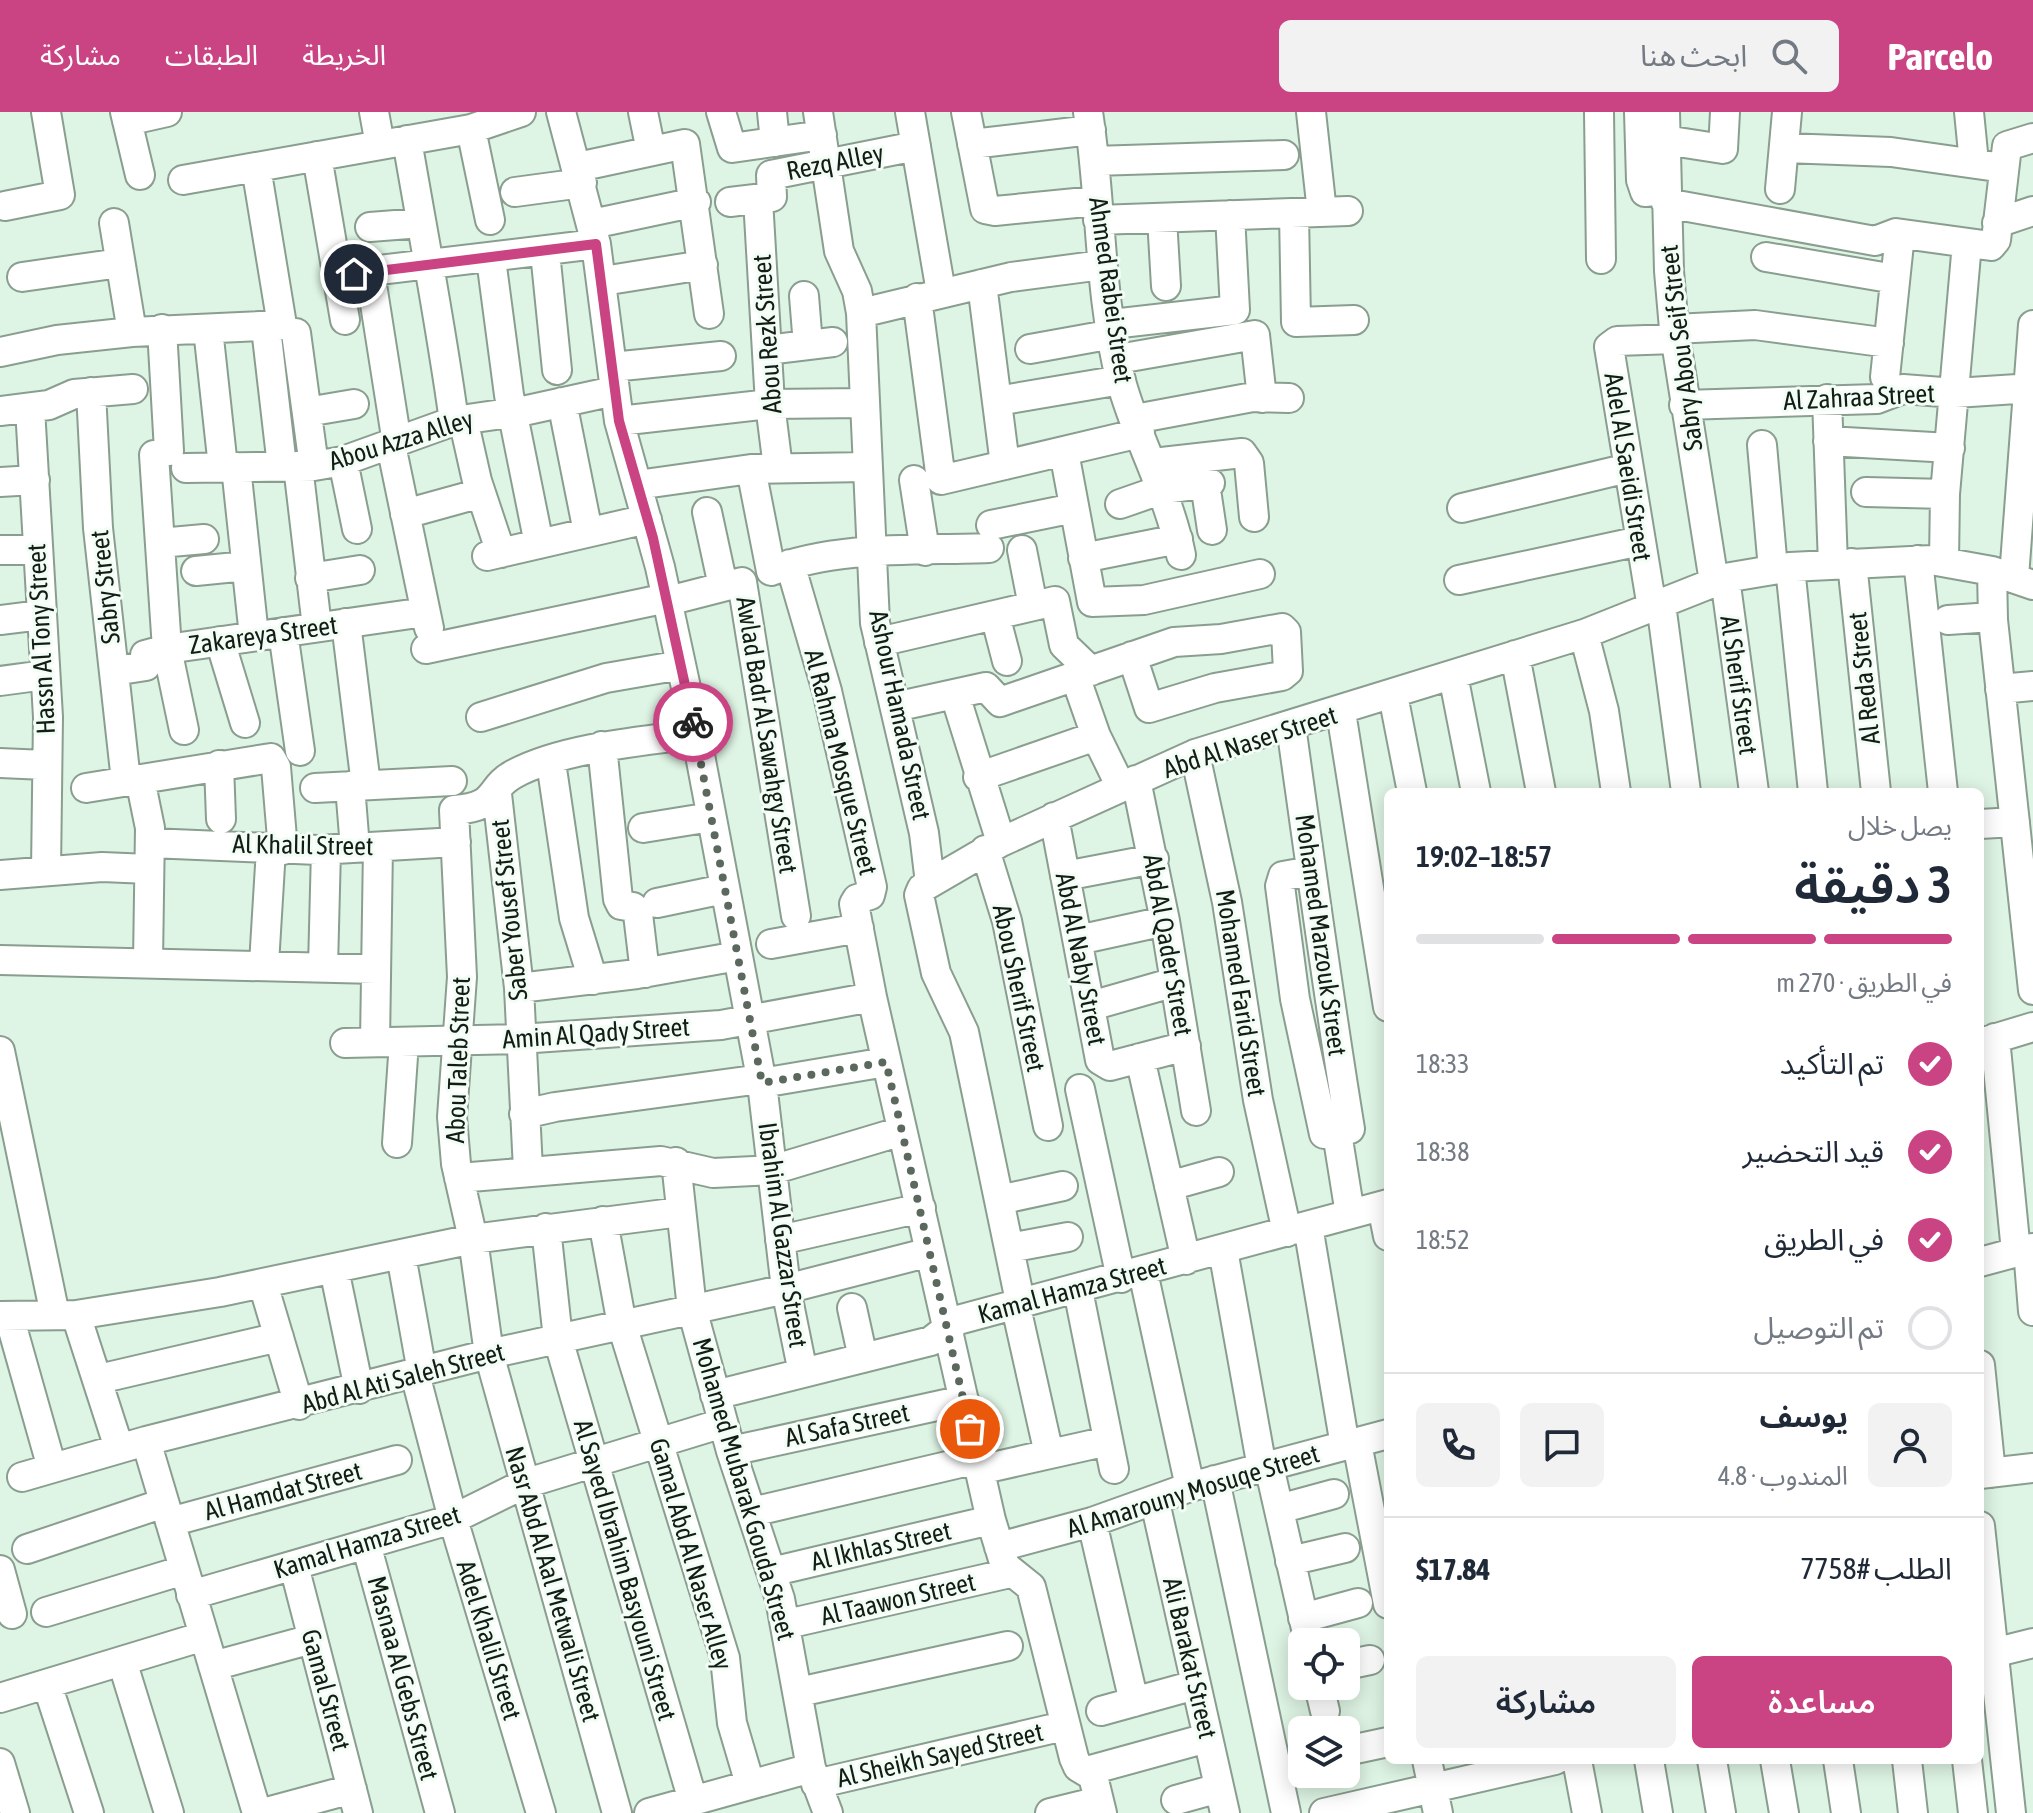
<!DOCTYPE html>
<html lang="ar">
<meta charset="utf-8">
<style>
body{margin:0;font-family:"Asap Condensed","Noto Sans Arabic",sans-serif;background:#f2f2f3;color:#1f2937;direction:rtl;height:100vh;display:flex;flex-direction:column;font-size:30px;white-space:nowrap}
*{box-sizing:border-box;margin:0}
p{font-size:26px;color:#747a83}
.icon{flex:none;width:44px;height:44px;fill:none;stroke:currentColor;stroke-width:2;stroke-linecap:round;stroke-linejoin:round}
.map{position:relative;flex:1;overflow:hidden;direction:ltr}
.sheet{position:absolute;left:1384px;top:676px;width:600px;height:976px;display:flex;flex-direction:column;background:#fff;border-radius:12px;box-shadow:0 4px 20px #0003;direction:rtl}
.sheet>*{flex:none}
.tools{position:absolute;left:1288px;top:1516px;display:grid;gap:16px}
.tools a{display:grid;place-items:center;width:72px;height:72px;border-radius:12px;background:#fff;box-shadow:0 4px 20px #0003;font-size:40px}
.pin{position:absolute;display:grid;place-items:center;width:68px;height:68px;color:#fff;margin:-34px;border:4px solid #fff;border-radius:50%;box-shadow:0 2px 8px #0007}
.courier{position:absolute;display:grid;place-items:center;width:80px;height:80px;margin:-40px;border:6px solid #ca4483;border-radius:50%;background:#fff;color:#222;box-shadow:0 2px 10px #0007}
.summary em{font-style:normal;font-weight:600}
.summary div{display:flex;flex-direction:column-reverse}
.summary{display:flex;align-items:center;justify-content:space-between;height:136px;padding:0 32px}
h1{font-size:52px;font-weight:600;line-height:60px}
.bar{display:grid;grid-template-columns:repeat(4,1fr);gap:12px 8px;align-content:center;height:96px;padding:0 32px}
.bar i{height:10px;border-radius:6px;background:#e0e1e3}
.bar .active{background:#ca4483}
.bar p{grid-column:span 4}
.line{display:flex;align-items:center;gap:20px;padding:0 32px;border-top:2px solid #e0e1e3}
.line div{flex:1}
.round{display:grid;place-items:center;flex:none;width:84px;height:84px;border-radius:12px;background:#f2f2f3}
ol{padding:0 32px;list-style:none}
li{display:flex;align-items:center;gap:24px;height:88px}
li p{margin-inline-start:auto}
li .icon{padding:8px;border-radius:50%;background:#ca4483;color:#fff;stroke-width:4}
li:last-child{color:#747a83}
li i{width:44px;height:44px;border:4px solid #e0e1e3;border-radius:50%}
.button{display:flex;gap:16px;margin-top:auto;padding:16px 32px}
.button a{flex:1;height:92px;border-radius:12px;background:#ca4483;color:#fff;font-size:32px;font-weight:600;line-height:92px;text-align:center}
.button a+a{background:#f2f2f3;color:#1f2937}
header{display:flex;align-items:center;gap:48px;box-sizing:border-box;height:112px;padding:0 40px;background:#ca4483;color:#fff}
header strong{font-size:38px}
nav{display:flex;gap:44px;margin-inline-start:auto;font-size:28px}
.search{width:560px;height:72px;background:#f2f2f3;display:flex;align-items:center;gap:20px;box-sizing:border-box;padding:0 28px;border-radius:12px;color:#747a83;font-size:30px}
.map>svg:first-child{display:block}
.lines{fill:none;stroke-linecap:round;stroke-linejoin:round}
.minor-casing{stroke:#8a9e8f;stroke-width:32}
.minor{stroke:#fff;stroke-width:28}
.done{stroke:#5b685e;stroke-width:8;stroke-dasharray:0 14.4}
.route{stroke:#ca4483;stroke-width:10}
.labels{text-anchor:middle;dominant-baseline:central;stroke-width:6;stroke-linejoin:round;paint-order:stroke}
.street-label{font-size:26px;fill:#141c16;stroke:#f2fef5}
</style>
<header>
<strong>Parcelo</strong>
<div class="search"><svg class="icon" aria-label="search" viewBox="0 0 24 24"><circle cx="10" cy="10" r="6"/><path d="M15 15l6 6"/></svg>ابحث هنا</div>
<nav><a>الخريطة</a><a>الطبقات</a><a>مشاركة</a></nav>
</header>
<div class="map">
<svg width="2033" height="1701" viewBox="0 0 2033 1701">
<rect width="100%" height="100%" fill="#def4e4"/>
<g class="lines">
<g class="minor-casing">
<path id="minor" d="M125 0 140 63
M374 0 380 33
M561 0 596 132 619 309 660 455 696 622 762 971 786 1177 803 1261
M643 0 651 39
M721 0 732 36 822 23
M772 0 775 30
M818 0 839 139 857 179 861 201 875 511 924 721 930 771
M910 0 941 180
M966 0 985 97 995 99 1096 89
M1088 0C1102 89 1098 181 1121 269 1137 328 1169 382 1181 443
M1311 0 1322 100
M1599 0 1601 147
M1639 0 1641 68 1645 80 1666 78
M1665 0 1669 159 1674 217 1714 470
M1969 0 1974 51
M127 9 167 0
M471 17 490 108
M407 28C423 122 441 214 454 309
M1665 28 1723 37 1725 0
M972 32 1091 18
M1785 36 1891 40 2004 56
M317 44 345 208
M1094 49 1284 43
M578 55 685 32 709 202
M183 68 471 17 521 0
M1780 77 1787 0
M515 80 582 71
M758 87 770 292 778 356
M730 90 772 85 771 63 916 34
M1666 91 1875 129 1896 121 1991 134 1996 128 2007 34 2033 26
M5 94 60 83 46 0
M1294 101 1296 210 1354 208
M1162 106 1166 174
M1098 108 1348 99
M114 111 132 220
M1997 111 2033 99
M592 112 696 90
M370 115 421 111
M545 140 557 258
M1766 145 1895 167
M491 147 509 283 539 432
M370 160 397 331
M337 163 596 132
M22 165 120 151
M603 169 703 153
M982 172 1005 353
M804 184 808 233
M917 186 941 368 1140 321
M861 201 1011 165 1102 153
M1112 212 1235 198 1230 103
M266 216 282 354
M162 217 169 339
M208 217 223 355
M1674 217 1755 213 1889 231
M296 221 314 354
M1030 237 1113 222
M767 238 833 230
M0 240 57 228 132 220 282 213 256 55
M1118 247 1255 223 1262 286
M612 255 721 244
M1885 265 1900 122
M91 280 98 416 126 669
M1827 287 1833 453
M997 289 1121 268
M562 290 588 420
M1684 293 1877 287 1903 277 1955 281 2033 276
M30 296 48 605 46 759
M0 299 49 293 74 282 133 277
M307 300 354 292
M463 307 477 369 501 441
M1135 307 1253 285 1289 286
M619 309 770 292 863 291
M1828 329 1950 336
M391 333 429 516
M1762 333 1773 457
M1064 340 1092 490 1144 488 1260 462
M154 343 167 537 184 618
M343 349 357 417
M1153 351 1242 341 1249 351 1254 405
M298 354 317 515
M236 355 254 524
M186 356 314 354 343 349 454 309 523 299 614 279
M751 357 771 459C839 433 918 439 989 436
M914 368 925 439
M0 370 35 368
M1205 371 1212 418
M637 373 751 357 867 355
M1866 380 1945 382
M1120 392 1163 377 1210 371
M1462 396 1628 356
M707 400 723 474
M405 402 481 381
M991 413 1074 396
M160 431 204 427
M0 438H37
M1022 438 1033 494
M487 444 647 407
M1083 446 1178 427
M1918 448 1943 680
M1944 449 1945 382 1967 131
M1852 451 1876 680
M790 452 827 579 872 775 870 783 857 787 854 792 872 885 991 1408 1005 1454 1031 1475 1074 1646 1078 1655 1093 1664 1102 1701
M1790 455 1813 680
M196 459 246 454
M1992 459 1993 508 2033 878
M2014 465 2033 213
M310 466 360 458
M1725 466 1754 680
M1459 468 1640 429
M668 489 742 470 796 804
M1661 492 1686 680
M1652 496 1609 235 1617 229 1675 227
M995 503 1007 549
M0 508 41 503
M1948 508 1992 505
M346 511 366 673
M283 520 300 639
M1584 522 1604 599 1616 680
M220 529 245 611
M879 530 1055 489 1064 533 1091 559
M426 537 667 486
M1515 543 1541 680
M114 559 146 554 145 543 167 537 425 500
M1453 563 1476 680
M1075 564 1096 624 1121 675
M0 569 45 563
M2000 577 2033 574
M955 583 1001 730
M1393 583 1412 680
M895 595 986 575 1000 590 1174 530 1221 527 1282 516 1286 520 1288 559 1282 564 1215 576 1149 596 1132 544
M1341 600 1388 895
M481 605 606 566 681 553
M1291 614C1310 749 1328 883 1350 1017L1324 1022 1295 887 1280 774 1283 764 1311 759
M602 634 618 787 621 793 633 795 638 802 645 861
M1195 642 1227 790 1258 988 1287 1120
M551 650 574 806 593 868
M0 651 45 653
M219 653 221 707
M978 665 1096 624
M140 667 150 716 148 849
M1136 668 1165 809 1196 999
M350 674 355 736
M86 676 271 646 276 655 283 738
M315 676 452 669
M497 682 519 876 528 1058
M1054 705 1100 948 1110 954 1186 934
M1980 712 2015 710
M643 716 711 705
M150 731 318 738 456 730
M985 738 1007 809 1048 1014
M0 763 102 755 149 757
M1065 764 1154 747
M657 791 724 777
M1078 828 1165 809
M771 832 859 816
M0 848 376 857
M264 852 271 737
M323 855 326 738
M519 876 637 862 738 844
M1091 894 1175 870
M1995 926 2016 1140
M375 930 378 735
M345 931 520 927 721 913 872 885
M1980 931 2033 915
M0 939 55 1203
M1140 946 1186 1148
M762 971 886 950
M1080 977 1121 1166
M524 1002 555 995 761 967
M1337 1021 1350 1102
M397 1031 404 930
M676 1050 692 1197 731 1339 780 1487 811 1656 828 1701
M459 1066 661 1049 713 1061 772 1058 902 1019
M1169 1074 1219 1060
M999 1088 1063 1074
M1382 1094 1388 1124
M603 1109 622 1213 725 1546 732 1611 750 1672
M1308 1114 1345 1334
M546 1116 558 1227 693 1689
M780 1128 921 1096
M1009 1136 1068 1125
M2028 1137 2033 1199
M1223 1138 1262 1356
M401 1143 422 1260
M1980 1150 2032 1136
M334 1157 359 1277
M1143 1160 1190 1375
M263 1172 299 1293
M1078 1178 1114 1357
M1021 1194 964 920 936 861 919 783 922 776 1001 730 1195 642 1584 522 1725 466 1790 455 1931 448 1992 459 2033 473
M1016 1195 1049 1342
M852 1196 863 1246
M76 1203 119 1336
M0 1204 76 1203 220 1180 473 1127 680 1100
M9 1204 52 1356
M1980 1253 1991 1361
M415 1262 453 1407 541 1701
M99 1267 279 1225
M715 1283 931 1229 958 1208 1388 1092
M146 1329 257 1701
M1357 1331 1388 1492
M731 1339 964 1288
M1269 1354 1309 1530
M979 1358 1108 1329
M1980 1362 2033 1356
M22 1365 146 1329 489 1242 786 1177 930 1140
M1215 1368 1286 1701
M1155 1390 1225 1701
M1279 1397 1334 1382
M752 1400 977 1347
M170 1410 397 1348
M1092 1410 1134 1590
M1980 1414 2011 1701
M366 1432 440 1701
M999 1435 1092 1410 1190 1375 1388 1322
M27 1437 164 1391
M1290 1449 1345 1436
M294 1454 358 1701
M0 1458 12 1502
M771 1460 991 1408
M191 1483 453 1407 524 1372 723 1311
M46 1500 184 1458
M1303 1506 1358 1491
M787 1512 1010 1461
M1993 1541 2033 1531
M122 1549 169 1701
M1346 1553 1370 1548
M213 1554 312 1527
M47 1572 89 1701
M1319 1574 1325 1599
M799 1580 1008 1534
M0 1586 204 1524
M1101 1599 1195 1573
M1346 1639 1388 1630
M1427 1648 1438 1701
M1577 1648 1587 1701
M1649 1648 1658 1701
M1712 1648 1721 1701
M1775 1648 1784 1701
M1838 1648 1846 1701
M1907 1648 1913 1701
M1967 1648 1973 1701
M0 1651 15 1701
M1087 1659 1207 1626
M816 1672 1064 1614
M1176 1688 1219 1676
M263 1701 352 1677
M617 1701 489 1242 473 1127 456 1052 452 1005 462 865 454 698C500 695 487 676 514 662 562 636 642 629 696 622
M649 1701 811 1656
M1050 1701 1099 1689
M1324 1701 1555 1648"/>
</g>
<use href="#minor" class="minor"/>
</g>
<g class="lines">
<path class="done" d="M693 610 762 971 886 950 970 1317"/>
<path class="route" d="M354 162 596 132 619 309 653 426 693 610"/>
</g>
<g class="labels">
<g class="street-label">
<text transform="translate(835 50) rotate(-11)">Rezq Alley</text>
<text transform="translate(1111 178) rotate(82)">Ahmed Rabei Street</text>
<text transform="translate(767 222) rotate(-94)">Abou Rezk Street</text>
<text transform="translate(1681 236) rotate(-97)">Sabry Abou Seif Street</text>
<text transform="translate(1859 285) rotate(-3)">Al Zahraa Street</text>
<text transform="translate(401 328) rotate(-17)">Abou Azza Alley</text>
<text transform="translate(1628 355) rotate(81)">Adel Al Saeidi Street</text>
<text transform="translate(105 475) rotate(-96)">Sabry Street</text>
<text transform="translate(263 523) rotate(-8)">Zakareya Street</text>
<text transform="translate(41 527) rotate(-93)">Hassn Al Tony Street</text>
<text transform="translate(1864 566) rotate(-96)">Al Reda Street</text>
<text transform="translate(1739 573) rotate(82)">Al Sherif Street</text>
<text transform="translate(900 603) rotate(78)">Ashour Hamada Street</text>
<text transform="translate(767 623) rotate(81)">Awlad Badr Al Sawahgy Street</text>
<text transform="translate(1250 630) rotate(-18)">Abd Al Naser Street</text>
<text transform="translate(841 650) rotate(76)">Al Rahma Mosque Street</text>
<text transform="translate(303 733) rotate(1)">Al Khalil Street</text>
<text transform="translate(509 798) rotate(-96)">Saber Yousef Street</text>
<text transform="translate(1321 823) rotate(82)">Mohamed Marzouk Street</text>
<text transform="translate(1168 833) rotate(80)">Abd Al Qader Street</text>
<text transform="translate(1081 847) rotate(79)">Abd Al Naby Street</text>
<text transform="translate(1019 876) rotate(78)">Abou Sherif Street</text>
<text transform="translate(1241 881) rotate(81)">Mohamed Farid Street</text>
<text transform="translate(596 921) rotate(-4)">Amin Al Qady Street</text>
<text transform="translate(458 948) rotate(-88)">Abou Taleb Street</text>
<text transform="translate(783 1123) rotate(82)">Ibrahim Al Gazzar Street</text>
<text transform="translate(1072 1178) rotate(-15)">Kamal Hamza Street</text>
<text transform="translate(403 1266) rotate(-15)">Abd Al Ati Saleh Street</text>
<text transform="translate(847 1313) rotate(-12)">Al Safa Street</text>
<text transform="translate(744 1377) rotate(74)">Mohamed Mubarak Gouda Street</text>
<text transform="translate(283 1379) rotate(-15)">Al Hamdat Street</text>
<text transform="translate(1193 1379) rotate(-17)">Al Amarouny Mosuqe Street</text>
<text transform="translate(367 1430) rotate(-17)">Kamal Hamza Street</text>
<text transform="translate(881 1434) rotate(-13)">Al Ikhlas Street</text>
<text transform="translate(691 1442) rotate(74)">Gamal Abd Al Naser Alley</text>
<text transform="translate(625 1458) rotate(74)">Al Sayed Ibrahim Basyouni Street</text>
<text transform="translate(553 1472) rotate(74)">Nasr Abd Al Aal Metwali Street</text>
<text transform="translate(898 1487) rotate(-13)">Al Taawon Street</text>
<text transform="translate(489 1528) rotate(73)">Adel Khalil Street</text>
<text transform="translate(1190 1546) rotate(77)">Ali Barakat Street</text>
<text transform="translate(403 1566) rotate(75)">Masnaa Al Gebs Street</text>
<text transform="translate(326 1578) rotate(75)">Gamal Street</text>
<text transform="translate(940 1643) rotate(-13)">Al Sheikh Sayed Street</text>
</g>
</g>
</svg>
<div class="tools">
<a><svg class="icon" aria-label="locate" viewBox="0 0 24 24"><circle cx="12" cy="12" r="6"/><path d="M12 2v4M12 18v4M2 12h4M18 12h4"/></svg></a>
<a><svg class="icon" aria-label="layers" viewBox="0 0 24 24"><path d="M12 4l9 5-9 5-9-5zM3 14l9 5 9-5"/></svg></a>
</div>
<div class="pin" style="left:970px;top:1317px;background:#ea580c"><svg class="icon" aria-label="bag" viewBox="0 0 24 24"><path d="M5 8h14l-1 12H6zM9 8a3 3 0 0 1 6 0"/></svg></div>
<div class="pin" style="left:354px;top:162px;background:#1f2937"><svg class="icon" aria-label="home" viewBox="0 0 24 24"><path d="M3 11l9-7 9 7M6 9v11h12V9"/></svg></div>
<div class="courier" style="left:693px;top:610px"><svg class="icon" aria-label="bike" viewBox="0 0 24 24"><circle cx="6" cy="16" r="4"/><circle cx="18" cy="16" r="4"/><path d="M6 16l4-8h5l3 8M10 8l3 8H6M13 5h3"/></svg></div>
<section class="sheet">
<div class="summary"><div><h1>3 دقيقة</h1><p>يصل خلال</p></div><em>18:57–19:02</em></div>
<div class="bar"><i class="active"></i><i class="active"></i><i class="active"></i><i></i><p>في الطريق · 270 m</p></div>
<ol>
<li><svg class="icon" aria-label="check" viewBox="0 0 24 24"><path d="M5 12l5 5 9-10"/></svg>تم التأكيد<p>18:33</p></li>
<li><svg class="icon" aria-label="check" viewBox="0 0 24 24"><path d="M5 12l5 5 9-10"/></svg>قيد التحضير<p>18:38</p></li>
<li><svg class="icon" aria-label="check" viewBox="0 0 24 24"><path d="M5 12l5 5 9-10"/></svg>في الطريق<p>18:52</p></li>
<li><i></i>تم التوصيل</li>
</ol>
<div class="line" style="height:144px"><a class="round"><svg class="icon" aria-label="person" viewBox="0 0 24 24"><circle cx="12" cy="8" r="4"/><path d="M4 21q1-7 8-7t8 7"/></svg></a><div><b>يوسف</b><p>المندوب · 4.8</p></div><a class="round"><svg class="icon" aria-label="chat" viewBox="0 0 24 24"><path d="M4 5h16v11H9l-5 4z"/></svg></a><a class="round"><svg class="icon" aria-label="phone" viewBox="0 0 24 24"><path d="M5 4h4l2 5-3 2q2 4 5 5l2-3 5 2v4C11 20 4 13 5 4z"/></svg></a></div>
<div class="line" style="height:104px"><div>الطلب #7758</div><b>$17.84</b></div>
<div class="button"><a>مساعدة</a><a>مشاركة</a></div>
</section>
</div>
